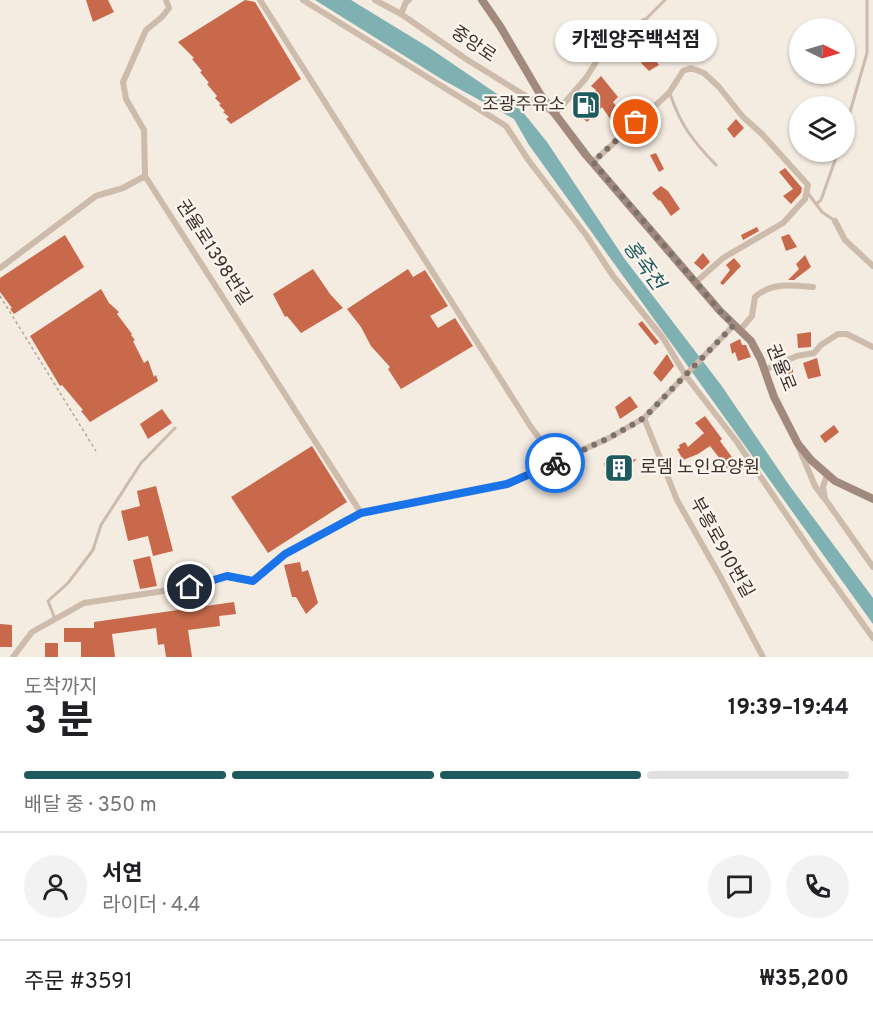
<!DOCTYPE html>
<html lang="ko">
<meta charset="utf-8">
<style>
body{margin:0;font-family:Overpass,"Noto Sans KR",sans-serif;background:#f2f2f2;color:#202124;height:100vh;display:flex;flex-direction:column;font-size:22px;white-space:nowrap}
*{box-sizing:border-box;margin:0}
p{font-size:20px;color:#757577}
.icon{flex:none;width:33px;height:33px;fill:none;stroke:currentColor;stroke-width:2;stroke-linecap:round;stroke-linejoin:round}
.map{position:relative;height:657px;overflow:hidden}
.sheet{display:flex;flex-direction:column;background:#fff;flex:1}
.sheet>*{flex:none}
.needle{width:39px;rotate:95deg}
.fabs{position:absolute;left:789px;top:18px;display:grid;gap:12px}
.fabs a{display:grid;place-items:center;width:66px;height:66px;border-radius:50%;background:#fff;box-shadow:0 2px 4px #0004;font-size:30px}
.pin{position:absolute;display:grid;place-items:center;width:51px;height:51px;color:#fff;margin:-26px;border:3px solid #fff;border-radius:50%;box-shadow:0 2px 6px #0007}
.courier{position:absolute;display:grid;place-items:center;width:60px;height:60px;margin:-30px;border:4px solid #1a73e8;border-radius:50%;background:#fff;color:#222;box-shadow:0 2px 8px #0007}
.bubble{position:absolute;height:42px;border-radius:21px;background:#fff;box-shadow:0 2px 4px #0004;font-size:20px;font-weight:700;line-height:42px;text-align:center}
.head em{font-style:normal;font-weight:700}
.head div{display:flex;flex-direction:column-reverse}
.head{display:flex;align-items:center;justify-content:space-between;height:102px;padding:0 24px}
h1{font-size:39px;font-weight:700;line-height:45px}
.bar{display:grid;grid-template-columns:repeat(4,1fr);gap:9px 6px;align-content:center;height:72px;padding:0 24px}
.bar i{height:8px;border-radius:4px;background:#e0e0e0}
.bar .current{background:#1f5a5e}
.bar p{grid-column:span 4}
.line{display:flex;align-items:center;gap:15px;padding:0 24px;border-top:2px solid #e0e0e0}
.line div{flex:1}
.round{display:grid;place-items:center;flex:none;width:63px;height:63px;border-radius:32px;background:#f2f2f2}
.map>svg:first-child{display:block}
.water{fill:#7fb0b2}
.building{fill:#c8694b}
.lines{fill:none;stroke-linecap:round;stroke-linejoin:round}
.path{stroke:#b9a596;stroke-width:1.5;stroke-dasharray:3 3;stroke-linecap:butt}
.lane{stroke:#cdbbac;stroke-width:3}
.street{stroke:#cdbbac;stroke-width:6}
.secondary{stroke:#a18a7d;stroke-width:8}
.done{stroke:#7c716b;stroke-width:6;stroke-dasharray:0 10.8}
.route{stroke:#1a73e8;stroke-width:8}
.labels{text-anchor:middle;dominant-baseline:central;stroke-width:4.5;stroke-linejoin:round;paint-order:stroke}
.street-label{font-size:18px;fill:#3b302b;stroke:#fbf5ee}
.poi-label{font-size:18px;fill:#3b302b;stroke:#fbf5ee;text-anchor:end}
.water-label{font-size:20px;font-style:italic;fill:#1f5a5e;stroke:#fbf5ee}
</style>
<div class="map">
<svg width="873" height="657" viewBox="0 0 873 657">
<rect width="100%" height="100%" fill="#f4ebe1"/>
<path class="water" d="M315 0H351L428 47 522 111 547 142 624 258 721 385 789 485 873 598V624L529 145 514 119 443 80Z"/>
<path class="building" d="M86 0H108L114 12 93 22Z
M245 0 255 2 301 79 231 124 226 119 229 117 223 112 225 111 219 105 221 104 215 98 217 96 207 84 209 83 200 72 202 71 192 59 194 58 178 42Z
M665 41 674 48 666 57 657 47Z
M651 54 659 65 649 71 641 63Z
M601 76 618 97 613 102 629 123 619 132 602 107 587 122 576 111 596 90 591 86Z
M736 119 744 128 734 138 727 129Z
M656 153 664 169 659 172 650 155Z
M785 168 802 188 801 193 791 204 783 196 793 189 779 172Z
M661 186 668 191 680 209 671 216 660 200 659 201 652 193Z
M757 227 759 231 743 240 741 235Z
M789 234 797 247 786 251 781 237Z
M65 235 84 267 14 314 10 309 12 308 0 292V278Z
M703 253 710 262 702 270 694 263Z
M805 255 811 267 794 280H788L799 269 796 264Z
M734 258 741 266 723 285 720 283 730 270 726 265Z
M313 269 330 294 343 308 301 333 287 316 285 317 273 294Z
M408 269 413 277 425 270 448 306 430 316 438 328 455 318 473 346 401 389 388 369 390 367 371 346 361 327 347 309Z
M101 289 109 303 119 312 117 314 132 334 131 335 135 340 133 341 144 363 148 360 154 377 156 375 158 381 90 422 81 411 83 410 62 385 60 386 30 336Z
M642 321 659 342 655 345 638 324Z
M811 332V347L798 348 797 334Z
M740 339 742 345H746L751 357 738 361 735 352 732 354 730 344Z
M667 354 674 366 661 382 653 373Z
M817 358 821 376 808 379 803 363Z
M791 364 796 381 787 384 780 369Z
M630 396 638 407 620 419 615 407Z
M162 409 172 423 148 439 140 424Z
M705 416 722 439 720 441 737 464 727 468 710 446 698 454 683 460 677 449 680 448 679 445 685 442 688 447 704 433 695 423Z
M834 425 839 432 825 443 820 436Z
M312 446 347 502 268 553 231 497Z
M628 455 629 460 637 459 630 465 633 470 608 479 604 463Z
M156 486 173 551 153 556 148 536 128 541 121 511 140 506 137 491Z
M150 556 157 586 140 589 133 560Z
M300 562 302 572 308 570 318 603 306 614 296 597H292L284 565Z
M234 602 236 614 219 616 220 626 188 630 192 657H166L164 644 158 645 156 628 112 634 115 657H81V642H64V628H94V622Z
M0 624 12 625V647H0Z
M45 643H58V657H45Z"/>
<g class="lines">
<path class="path" d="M0 296 96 451"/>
<path class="lane" d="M645 20 665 0
M670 94C681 126 693 141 716 165
M844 133 867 53V0
M807 192 822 212 835 221
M816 204 821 200 838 152
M55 619 48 601 68 583 93 550 101 525 141 463 175 428"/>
<path class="street" d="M166 0 169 8 162 17 146 30 123 82 126 99 144 130 145 176 361 513
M260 0 531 427 557 462
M303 0 506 126 529 161 586 235 613 276 663 338 686 376 737 442 815 557 873 638
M375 0 401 14 466 59 555 114 586 78 609 41 637 28 644 21
M401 14 406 2 409 0
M593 162 669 93 683 71 691 68 704 73 719 87 743 117 762 134 808 185 805 199 783 223 723 258 696 282
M835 221 845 240 873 266
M0 268 96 196 123 188 145 176
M740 330 752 316 755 297C772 282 792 285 813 287
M764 370 797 356 814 353 821 345 838 334H847L873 347
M644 418 677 500 720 576 763 657
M799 448 815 486 823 497
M827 475 823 487 825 499 873 567
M13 657 32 632 84 603 190 587 227 576 253 581 285 554 361 513 506 484 609 438 644 418 734 325"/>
<path class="secondary" d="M482 0 500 26 540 94 586 155 720 311 751 341 761 360 774 397 798 444 811 460 835 481 873 499"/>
</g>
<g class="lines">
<path class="done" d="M555 463 609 438 644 418 734 325 720 311 593 162 636 122"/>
<path class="route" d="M190 587 227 576 253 581 285 554 361 513 507 484 555 463"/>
</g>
<defs>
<g id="fuel-square" transform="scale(1.5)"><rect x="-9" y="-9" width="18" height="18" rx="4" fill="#1f5a5e" stroke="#fbf5ee"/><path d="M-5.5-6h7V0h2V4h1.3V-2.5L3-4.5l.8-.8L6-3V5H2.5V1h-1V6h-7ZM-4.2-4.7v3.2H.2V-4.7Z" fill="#fff"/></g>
<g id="building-square" transform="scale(1.5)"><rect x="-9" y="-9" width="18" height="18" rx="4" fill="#1f5a5e" stroke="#fbf5ee"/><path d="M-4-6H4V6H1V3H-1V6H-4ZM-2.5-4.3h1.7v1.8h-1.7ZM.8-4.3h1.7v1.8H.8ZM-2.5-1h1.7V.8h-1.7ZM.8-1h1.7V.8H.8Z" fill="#fff"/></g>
</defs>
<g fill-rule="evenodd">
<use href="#fuel-square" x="586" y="105"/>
<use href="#building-square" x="619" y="468"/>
</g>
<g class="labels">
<g class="street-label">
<text transform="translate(473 45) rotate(34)">중앙로</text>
<text transform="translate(213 253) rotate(57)">권율로1398번길</text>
<text transform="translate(780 368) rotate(68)">권율로</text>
<text transform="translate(721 548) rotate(61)">부흥로910번길</text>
</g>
<g class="poi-label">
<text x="565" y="105">조광주유소</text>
<text x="640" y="468" text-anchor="start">로뎀 노인요양원</text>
</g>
<g class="water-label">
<text transform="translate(643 266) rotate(54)">홍죽천</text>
</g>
</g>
</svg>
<div class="fabs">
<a><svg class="needle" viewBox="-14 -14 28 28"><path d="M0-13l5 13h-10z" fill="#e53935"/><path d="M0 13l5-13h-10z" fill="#757577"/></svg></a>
<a><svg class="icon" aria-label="layers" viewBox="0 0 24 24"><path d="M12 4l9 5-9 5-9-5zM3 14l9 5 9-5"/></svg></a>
</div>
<div class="pin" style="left:636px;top:122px;background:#ea580c"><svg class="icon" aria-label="bag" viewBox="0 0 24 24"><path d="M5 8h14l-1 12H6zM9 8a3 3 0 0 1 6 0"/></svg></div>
<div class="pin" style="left:190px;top:587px;background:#1f2937"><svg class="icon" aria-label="home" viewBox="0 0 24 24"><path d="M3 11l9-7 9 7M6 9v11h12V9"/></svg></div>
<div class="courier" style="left:555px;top:463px"><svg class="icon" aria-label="bike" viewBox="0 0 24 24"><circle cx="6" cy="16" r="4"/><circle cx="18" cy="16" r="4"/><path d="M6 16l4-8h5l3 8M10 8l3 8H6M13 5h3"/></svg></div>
<div class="bubble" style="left:555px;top:20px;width:162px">카젠양주백석점</div>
</div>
<section class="sheet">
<div class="head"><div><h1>3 분</h1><p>도착까지</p></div><em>19:39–19:44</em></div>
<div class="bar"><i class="current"></i><i class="current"></i><i class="current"></i><i></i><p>배달 중 · 350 m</p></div>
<div class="line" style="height:108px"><a class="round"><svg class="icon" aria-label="person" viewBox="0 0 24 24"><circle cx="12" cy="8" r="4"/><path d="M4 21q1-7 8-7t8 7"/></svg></a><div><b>서연</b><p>라이더 · 4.4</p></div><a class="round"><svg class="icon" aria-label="chat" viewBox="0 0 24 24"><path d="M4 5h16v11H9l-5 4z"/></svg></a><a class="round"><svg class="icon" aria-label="phone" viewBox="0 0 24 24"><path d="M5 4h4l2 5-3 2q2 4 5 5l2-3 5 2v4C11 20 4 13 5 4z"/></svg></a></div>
<div class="line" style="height:78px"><div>주문 #3591</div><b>₩35,200</b></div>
</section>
